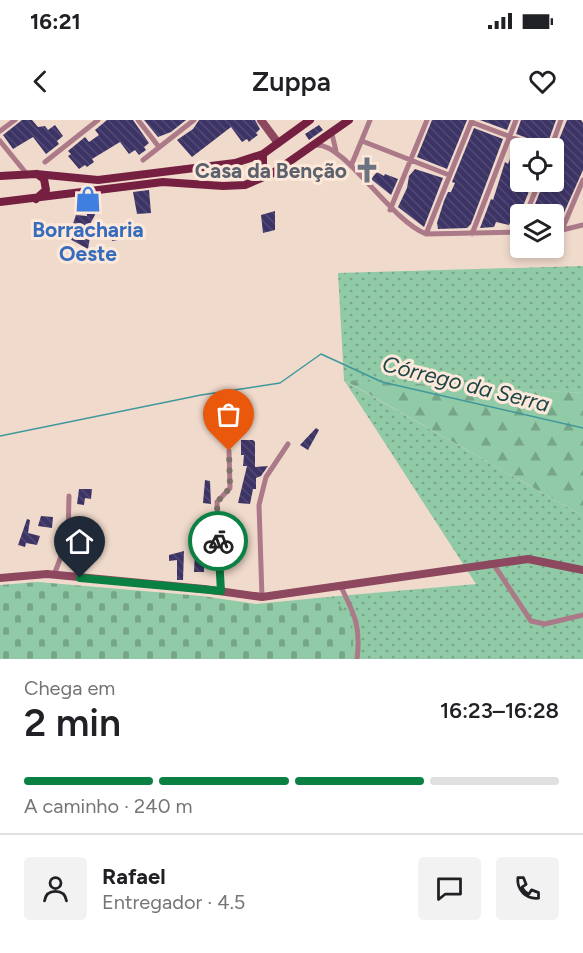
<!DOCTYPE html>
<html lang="pt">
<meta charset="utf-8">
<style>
body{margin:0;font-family:Figtree,sans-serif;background:#f2f2f2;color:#202124;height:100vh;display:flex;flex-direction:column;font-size:22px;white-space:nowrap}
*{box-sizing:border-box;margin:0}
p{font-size:20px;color:#757577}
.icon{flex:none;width:33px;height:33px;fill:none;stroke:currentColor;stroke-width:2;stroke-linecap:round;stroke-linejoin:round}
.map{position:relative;height:539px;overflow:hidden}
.sheet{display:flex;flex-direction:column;background:#fff;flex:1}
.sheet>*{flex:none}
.buttons{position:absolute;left:510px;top:18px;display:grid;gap:12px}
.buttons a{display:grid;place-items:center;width:54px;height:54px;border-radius:6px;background:#fff;box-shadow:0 3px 9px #0003;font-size:30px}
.pin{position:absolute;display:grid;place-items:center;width:51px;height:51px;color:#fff;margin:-62px -26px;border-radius:50% 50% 50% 0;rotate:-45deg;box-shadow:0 0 6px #0007}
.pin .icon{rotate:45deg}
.courier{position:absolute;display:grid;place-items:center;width:60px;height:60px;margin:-30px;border:4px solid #0b8043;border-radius:50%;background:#fff;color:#222;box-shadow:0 2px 8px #0007}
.head em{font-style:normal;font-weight:600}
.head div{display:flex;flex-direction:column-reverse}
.head{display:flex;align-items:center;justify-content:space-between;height:102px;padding:0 24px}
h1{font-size:39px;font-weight:600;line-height:45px}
.bar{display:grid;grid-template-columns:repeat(4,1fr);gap:9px 6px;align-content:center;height:72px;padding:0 24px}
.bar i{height:8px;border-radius:4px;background:#e0e0e0}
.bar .current{background:#0b8043}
.bar p{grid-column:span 4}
.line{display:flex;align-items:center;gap:15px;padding:0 24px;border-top:2px solid #e0e0e0}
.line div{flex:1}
.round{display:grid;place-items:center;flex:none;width:63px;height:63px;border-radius:6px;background:#f2f2f2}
.status{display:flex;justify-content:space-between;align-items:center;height:42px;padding:0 30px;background:#fff;direction:ltr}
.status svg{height:16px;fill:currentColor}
header{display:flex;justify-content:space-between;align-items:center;height:78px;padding:0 24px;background:#fff;font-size:27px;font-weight:600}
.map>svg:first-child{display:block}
.grass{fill:url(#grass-dots)}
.forest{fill:url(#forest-firs)}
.cemetery{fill:url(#cemetery-stones)}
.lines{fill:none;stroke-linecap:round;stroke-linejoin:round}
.stream{stroke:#40989c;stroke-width:1.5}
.building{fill:url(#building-back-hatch)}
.street{stroke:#ab7987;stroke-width:5}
.secondary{stroke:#8d475e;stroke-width:8}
.primary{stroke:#751f41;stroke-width:8}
.done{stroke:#7d7067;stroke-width:6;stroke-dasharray:0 10.8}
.route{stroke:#0b8043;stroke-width:8}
.labels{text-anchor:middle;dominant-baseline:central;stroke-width:6;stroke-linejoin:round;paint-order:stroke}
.worship-label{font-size:21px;font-weight:bold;fill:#5b616d;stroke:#fde8d9;text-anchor:end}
.shop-label{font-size:21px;font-weight:bold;fill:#366cbe;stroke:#fde8d9}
.water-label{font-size:22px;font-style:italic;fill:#1c4547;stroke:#fde8d9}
</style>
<div class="status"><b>16:21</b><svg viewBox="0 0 49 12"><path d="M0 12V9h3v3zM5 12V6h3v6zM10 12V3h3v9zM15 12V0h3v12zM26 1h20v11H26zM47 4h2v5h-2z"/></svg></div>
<header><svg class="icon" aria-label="back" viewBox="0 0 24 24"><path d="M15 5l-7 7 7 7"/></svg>Zuppa<svg class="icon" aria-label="heart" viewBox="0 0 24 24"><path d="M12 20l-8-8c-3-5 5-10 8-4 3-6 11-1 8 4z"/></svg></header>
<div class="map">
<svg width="583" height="539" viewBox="0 0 583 539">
<defs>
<pattern id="grass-dots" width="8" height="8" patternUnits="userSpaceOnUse" patternTransform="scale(1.5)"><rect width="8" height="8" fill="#90caa6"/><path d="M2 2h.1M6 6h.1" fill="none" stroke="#77a588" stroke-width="1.8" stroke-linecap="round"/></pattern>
<pattern id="forest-firs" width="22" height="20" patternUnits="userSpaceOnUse" patternTransform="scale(1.5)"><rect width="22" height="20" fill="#90caa6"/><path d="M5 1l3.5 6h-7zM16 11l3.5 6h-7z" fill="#77a588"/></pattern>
<pattern id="cemetery-stones" width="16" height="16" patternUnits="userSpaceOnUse" patternTransform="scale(1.5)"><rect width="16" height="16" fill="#90caa6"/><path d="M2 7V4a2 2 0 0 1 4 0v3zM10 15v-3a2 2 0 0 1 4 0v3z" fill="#77a588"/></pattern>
<pattern id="building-back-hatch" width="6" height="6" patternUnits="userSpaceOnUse" patternTransform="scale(1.5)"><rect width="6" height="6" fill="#3d3466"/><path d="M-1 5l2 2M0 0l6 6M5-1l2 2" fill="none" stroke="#514974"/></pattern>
</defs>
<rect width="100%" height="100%" fill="#f0dacc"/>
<path class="grass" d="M583 146V273L345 261 583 396V539H353V519L327 477 476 464 344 260 338 153Z"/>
<path class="forest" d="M344 260 583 273V396Z"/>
<path class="cemetery" d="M38 462 202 476 256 484 327 477 340 486 349 499 353 519V539H0V465Z"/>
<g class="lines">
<path class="stream" d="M0 316 201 275 280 263 321 234 382 262 583 308"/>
</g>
<path class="building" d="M22 0H32L38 7 45 6 48 10 55 5 63 16 57 21 59 24 46 34 33 17 13 29 3 15Z
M107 0H133L149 23 144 27 146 30 139 35 135 30 129 34 120 22 92 39 94 42 87 47 85 45 79 49 68 36 71 34 68 31 85 17 89 22 99 15 95 10Z
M144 0H186L171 12 158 17Z
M199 0H255L260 9 256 13 258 15 251 20 249 22 247 19 242 22 231 7 192 37 177 20 193 9Z
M432 0H467L447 49 417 37Z
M480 0H511L507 10Z
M521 0H556L547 25 516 14Z
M567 0H581L583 3V50L559 104H555L554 94H531L544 62H554V32Z
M319 5 323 10 309 20 305 14Z
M474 8 503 19 471 104 467 108 438 109 437 103 444 81 448 72H451L455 63 452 62Z
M512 23 520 26V62H530L528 74 518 98 513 96 509 105 496 102 494 107 480 108 491 79 493 80 505 42 508 44 510 39 513 40 517 30 511 28Z
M415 49 443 58 424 107 398 87 407 68 409 56Z
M377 52 384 56 385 54 398 59 391 75 371 59Z
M149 70 151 93 137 94 133 72Z
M96 77 95 95 84 115 90 117 88 129 68 118 76 95 87 96 85 79Z
M275 91V110L263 113 261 95Z
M126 107 128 118 112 121 110 109Z
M232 307 233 324 226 325V308Z
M316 308 319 310 308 330 300 325Z
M241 320H253L255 322V347L268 346 261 356 256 358V369H253L250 384 238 383 247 346H243L244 335H241Z
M205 360 210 361 211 384 203 383Z
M79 369H92L91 379 85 378 84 385 77 384Z
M41 396 53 397 52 408 38 406Z
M27 399 30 400 28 413 40 416 37 425 26 423 25 427 18 425Z
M196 415 204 418V427L213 426 215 444 204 445V452H194L195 431H191L190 419 196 418Z
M184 431 183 460H177V440L169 441V435Z"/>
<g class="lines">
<path class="street" d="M138 0 159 27
M471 2 540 28
M0 11 15 0
M332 14 336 31
M0 21 26 53
M362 21 449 55
M316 25C345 23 390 100 426 114L520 112
M551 28 561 0
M143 40 194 0
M45 42 98 0
M351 46 370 0
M390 90 427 0
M526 94 539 62
M554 112 583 105
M561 112 583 60
M426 114 472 0
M472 114 516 0
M494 445 531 501 545 504 583 495
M54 455 68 418 69 376
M341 467C355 495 361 508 357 539
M221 471 217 382 230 368 229 331
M262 477 259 385 266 357 288 324"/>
<path class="secondary" d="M261 0 278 23
M0 458 47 454 204 469 262 477 528 439 583 450"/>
<path class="primary" d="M263 34V48L273 53
M0 56 36 54 98 60 235 43 263 34 310 0
M36 79 46 70 44 59 37 54
M0 82 163 62 223 66 245 65 273 53 349 0"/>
</g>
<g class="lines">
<path class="done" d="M218 421 217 382 230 368 229 331"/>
<path class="route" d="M80 458 221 471 218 421"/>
</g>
<defs>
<g id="church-bare" transform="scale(2.07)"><path d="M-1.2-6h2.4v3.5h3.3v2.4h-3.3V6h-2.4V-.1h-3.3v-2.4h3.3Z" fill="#6b7280" stroke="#fde8d9" stroke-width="2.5" paint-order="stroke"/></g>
<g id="shop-bare" transform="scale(2.07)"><path d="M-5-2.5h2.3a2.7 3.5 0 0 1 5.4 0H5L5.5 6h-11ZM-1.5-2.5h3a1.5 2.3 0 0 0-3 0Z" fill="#3f7fe0" stroke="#fde8d9" stroke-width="2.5" paint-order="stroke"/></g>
</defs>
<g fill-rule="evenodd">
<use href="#church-bare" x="367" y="50"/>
<use href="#shop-bare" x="88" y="79"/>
</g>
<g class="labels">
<g class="worship-label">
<text x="347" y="50">Casa da Benção</text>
</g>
<g class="shop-label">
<text x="88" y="109">Borracharia<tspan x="88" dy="24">Oeste</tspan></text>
</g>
<g class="water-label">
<text transform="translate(466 264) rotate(14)">Córrego da Serra</text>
</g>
</g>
</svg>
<div class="buttons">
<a><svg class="icon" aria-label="locate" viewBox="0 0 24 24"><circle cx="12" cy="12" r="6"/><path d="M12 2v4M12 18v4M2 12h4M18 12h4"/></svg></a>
<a><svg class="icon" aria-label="layers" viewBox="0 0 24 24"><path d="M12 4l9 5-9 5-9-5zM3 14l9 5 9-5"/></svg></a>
</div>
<div class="pin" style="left:229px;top:331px;background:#ea580c"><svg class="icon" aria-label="bag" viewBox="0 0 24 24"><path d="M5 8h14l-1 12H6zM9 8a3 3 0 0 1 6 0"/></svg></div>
<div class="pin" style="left:80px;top:458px;background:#1f2937"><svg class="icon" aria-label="home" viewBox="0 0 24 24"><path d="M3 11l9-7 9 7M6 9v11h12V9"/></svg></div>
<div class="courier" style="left:218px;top:421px"><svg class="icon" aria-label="bike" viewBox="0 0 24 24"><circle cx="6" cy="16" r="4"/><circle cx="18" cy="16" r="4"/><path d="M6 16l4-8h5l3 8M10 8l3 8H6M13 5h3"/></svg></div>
</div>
<section class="sheet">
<div class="head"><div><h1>2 min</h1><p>Chega em</p></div><em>16:23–16:28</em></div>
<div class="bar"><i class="current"></i><i class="current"></i><i class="current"></i><i></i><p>A caminho · 240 m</p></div>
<div class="line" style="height:108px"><a class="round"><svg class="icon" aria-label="person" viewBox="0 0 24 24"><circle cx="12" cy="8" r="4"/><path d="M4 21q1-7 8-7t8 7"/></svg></a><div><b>Rafael</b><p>Entregador · 4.5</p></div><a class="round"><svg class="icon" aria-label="chat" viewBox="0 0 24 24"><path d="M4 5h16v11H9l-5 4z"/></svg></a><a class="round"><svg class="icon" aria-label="phone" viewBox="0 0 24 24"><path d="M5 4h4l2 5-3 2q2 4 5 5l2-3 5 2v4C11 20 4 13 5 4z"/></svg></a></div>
</section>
